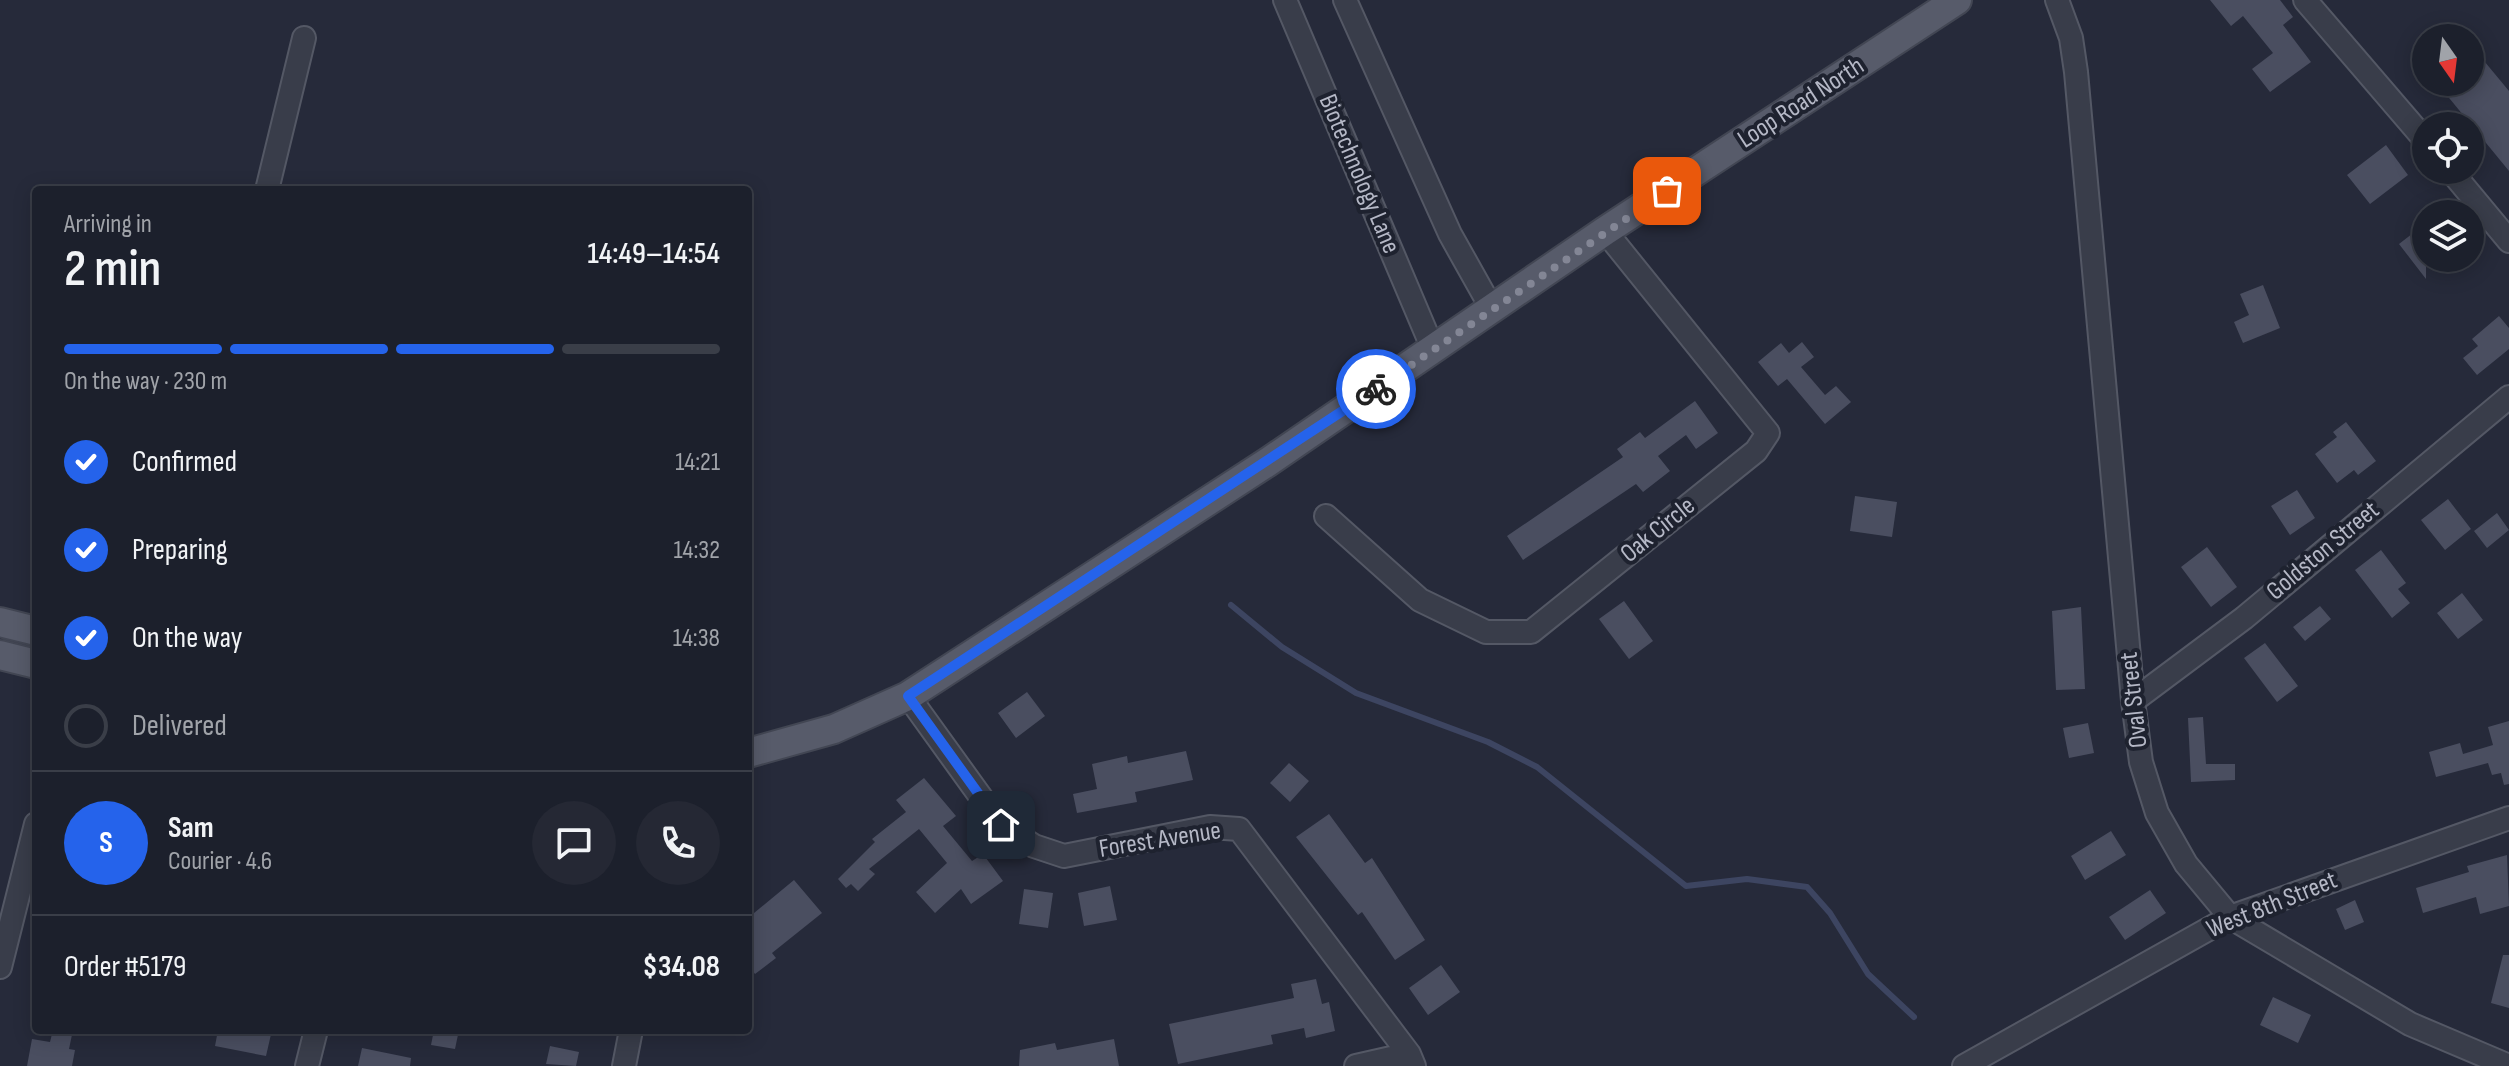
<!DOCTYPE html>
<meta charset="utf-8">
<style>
body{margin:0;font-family:"Sofia Sans Condensed",sans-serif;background:#252834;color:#f1f3f6;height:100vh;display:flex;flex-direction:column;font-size:30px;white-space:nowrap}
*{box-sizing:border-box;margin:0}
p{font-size:26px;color:#a0a3a9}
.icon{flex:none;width:44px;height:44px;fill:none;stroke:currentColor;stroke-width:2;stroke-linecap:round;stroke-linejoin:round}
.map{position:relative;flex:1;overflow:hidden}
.sheet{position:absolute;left:32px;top:186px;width:720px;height:848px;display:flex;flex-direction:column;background:#1c202c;border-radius:8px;box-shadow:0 4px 20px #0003,0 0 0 2px #3a3e48}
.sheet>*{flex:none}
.needle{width:52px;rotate:166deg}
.tools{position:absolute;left:2412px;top:24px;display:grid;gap:16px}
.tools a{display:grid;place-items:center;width:72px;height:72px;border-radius:50%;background:#1c202c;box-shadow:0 4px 20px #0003,0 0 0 2px #3a3e48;font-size:40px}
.pin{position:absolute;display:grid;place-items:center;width:68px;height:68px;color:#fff;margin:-34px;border-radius:16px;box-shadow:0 4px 12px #0006}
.courier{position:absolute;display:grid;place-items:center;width:80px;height:80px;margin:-40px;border:6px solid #2563eb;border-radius:50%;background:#fff;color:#222;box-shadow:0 2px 10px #0007}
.headline em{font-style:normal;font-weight:600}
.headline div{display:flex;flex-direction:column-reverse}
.headline{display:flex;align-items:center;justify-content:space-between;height:136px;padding:0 32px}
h1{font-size:52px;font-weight:600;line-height:60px}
.bar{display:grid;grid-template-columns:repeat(4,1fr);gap:12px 8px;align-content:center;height:96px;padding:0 32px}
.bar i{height:10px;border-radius:6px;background:#3a3e48}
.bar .current{background:#2563eb}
.bar p{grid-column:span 4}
.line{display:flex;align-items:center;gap:20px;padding:0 32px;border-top:2px solid #3a3e48}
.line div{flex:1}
.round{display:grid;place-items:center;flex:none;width:84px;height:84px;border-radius:42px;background:#252834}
ol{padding:0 32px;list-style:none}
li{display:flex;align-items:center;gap:24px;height:88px}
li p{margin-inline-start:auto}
li .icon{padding:8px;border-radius:50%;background:#2563eb;color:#fff;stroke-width:4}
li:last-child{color:#a0a3a9}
li i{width:44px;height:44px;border:4px solid #3a3e48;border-radius:50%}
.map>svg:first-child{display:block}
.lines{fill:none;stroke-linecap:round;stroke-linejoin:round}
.stream{stroke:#3d4561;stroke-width:6}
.building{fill:#4a4e60}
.minor-casing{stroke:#545865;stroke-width:26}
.major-casing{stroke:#424653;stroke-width:32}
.minor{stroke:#393d4a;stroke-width:22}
.major{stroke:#575b6a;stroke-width:28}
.done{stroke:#838695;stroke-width:8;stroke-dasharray:0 14.4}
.route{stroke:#2563eb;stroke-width:10}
.labels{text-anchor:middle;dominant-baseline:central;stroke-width:8;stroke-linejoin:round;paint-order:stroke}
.street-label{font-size:26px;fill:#b5b8c6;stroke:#1e222f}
</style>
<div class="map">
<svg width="2509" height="1066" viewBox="0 0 2509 1066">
<rect width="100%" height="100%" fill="#262a3a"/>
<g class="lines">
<path class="stream" d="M1231 605 1282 647 1356 693 1488 742 1537 767 1686 886 1747 879 1807 887 1830 913 1868 974 1914 1017"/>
</g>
<path class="building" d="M2210 0H2280L2293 17 2283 25 2311 62 2270 92 2252 69 2273 53 2243 16 2231 26Z
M2470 44 2509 91V171L2436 82H2470Z
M2386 145 2408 175 2370 204 2347 175Z
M2426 223V279L2399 244Z
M2263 285 2280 328 2243 343 2234 322 2249 315 2240 294Z
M2499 316 2509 328V349L2477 375 2463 358 2478 346 2472 339Z
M1802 342 1814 357 1801 367 1825 395 1836 386 1851 402 1825 424 1787 379 1778 386 1758 362 1781 343 1789 353Z
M1695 401 1718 433 1696 449 1686 435 1658 456 1670 471 1643 492 1636 484 1523 560 1507 536 1623 457 1617 449 1640 432 1645 438Z
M2346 422 2376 461 2358 475 2354 470 2337 483 2315 454 2337 437 2333 432Z
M2297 490 2315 518 2290 535 2271 506Z
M1855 496 1897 502 1892 537 1850 531Z
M2448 499 2471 529 2445 550 2421 520Z
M2497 513 2509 530 2487 548 2474 531Z
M2207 547 2237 587 2211 607 2181 567Z
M2381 550 2406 583 2398 589 2410 603 2392 618 2355 570Z
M2462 593 2483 620 2458 639 2437 613Z
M1624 601 1653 641 1629 659 1599 619Z
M2320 606 2331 619 2305 641 2293 627Z
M2081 607 2085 689 2056 690 2052 611Z
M2265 643 2298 686 2277 702 2244 658Z
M1027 692 1045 716 1016 738 998 713Z
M2203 717 2206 764H2235V780L2191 782 2188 718Z
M2509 721V784L2504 785 2501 773 2492 775 2488 763 2436 777 2429 752 2460 743 2463 754 2493 745 2488 727Z
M2088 723 2094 753 2069 758 2063 728Z
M1186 751 1193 780 1135 792 1137 802 1077 813 1073 794 1097 789 1092 764 1127 756 1128 763Z
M1289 763 1309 781 1290 802 1270 783Z
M924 778 956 816 943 826 972 861 983 854 1003 881 971 904 961 889 935 913 916 892 947 863 919 829 869 869 875 874 858 891 851 884 846 888 838 879 875 842 872 839 906 812 896 800Z
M1329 814 1365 863 1372 858 1425 940 1395 960 1362 912 1358 915 1296 837Z
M2111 831 2126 855 2085 880 2071 856Z
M2507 855 2509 906 2480 914 2476 897 2423 913 2416 888 2469 872 2467 866Z
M794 880 822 913 772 953 776 958 755 974 748 965V918Z
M1110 886 1117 920 1084 926 1078 893Z
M1024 889 1053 893 1048 928 1019 924Z
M2150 890 2166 913 2125 940 2109 917Z
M2355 900 2364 922 2345 930 2336 909Z
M2503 955H2509V1008L2491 1003Z
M1441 965 1460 992 1428 1015 1409 988Z
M1316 979 1322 1004 1329 1002 1335 1031 1306 1038 1304 1028 1271 1035 1273 1044 1178 1064 1169 1024 1294 998 1291 984Z
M2273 997 2311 1015 2298 1043 2260 1025Z
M53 1030H73L69 1049 75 1050 72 1066H27L32 1039 50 1042Z
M218 1030H272L266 1056 215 1046Z
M434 1030H459L455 1049 431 1045Z
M1114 1039 1119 1066H1019L1020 1050 1055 1043 1057 1050Z
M550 1046 579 1052 576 1066 546 1064Z
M362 1048 411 1058 410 1066H358Z"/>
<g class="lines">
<g class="minor-casing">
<path id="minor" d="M1285 0 1433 349
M1345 0 1450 234 1492 309
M2057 0 2071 38 2076 72 2133 701 2141 762 2157 813 2186 864 2230 917 2410 1024 2509 1066
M2305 0 2426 141
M2450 170 2509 241
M267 190 304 38
M1326 516 1420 600 1486 632H1531L1756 451 1768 433 1605 231
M908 696 1001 825 1034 846 1064 856 1210 827 1239 829 1409 1054 1414 1066
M2133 701 2244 618 2509 397
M0 967 36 824
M307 1066 316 1030
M624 1066 631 1030
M1356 1066 1409 1054
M1964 1066 2230 917 2509 818"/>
</g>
<g class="major-casing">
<path id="major" d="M0 622 36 631
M0 655 36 664
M748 753 834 729 908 696 1268 462 1605 231 1957 0"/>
</g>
<use href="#minor" class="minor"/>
<use href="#major" class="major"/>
</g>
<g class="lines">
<path class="done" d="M1376 389 1667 191"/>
<path class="route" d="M1001 825 908 696 1376 389"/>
</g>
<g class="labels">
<g class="street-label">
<text transform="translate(1801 103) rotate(-33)">Loop Road North</text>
<text transform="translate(1359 174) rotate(67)">Biotechnology Lane</text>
<text transform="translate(1658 530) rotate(-39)">Oak Circle</text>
<text transform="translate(2323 551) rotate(-40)">Goldston Street</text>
<text transform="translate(2134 700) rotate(-96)">Oval Street</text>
<text transform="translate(1160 840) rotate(-9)">Forest Avenue</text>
<text transform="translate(2272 905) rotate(-22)">West 8th Street</text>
</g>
</g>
</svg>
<div class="tools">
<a><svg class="needle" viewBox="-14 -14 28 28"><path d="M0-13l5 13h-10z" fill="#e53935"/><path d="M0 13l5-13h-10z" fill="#a0a3a9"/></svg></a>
<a><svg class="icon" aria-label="locate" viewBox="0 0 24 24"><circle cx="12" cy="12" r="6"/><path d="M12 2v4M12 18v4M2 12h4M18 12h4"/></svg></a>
<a><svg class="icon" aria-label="layers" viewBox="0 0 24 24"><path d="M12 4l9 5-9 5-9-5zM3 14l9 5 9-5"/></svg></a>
</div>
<div class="pin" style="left:1667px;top:191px;background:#ea580c"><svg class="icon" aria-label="bag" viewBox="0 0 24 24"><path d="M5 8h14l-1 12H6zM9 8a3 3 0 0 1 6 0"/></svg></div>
<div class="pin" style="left:1001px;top:825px;background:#1f2937"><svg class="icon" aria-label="home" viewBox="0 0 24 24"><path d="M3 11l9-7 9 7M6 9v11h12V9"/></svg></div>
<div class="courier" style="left:1376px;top:389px"><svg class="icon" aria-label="bike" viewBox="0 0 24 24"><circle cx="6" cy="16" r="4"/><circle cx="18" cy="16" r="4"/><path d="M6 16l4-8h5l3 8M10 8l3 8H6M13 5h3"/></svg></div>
<section class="sheet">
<div class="headline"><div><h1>2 min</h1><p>Arriving in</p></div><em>14:49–14:54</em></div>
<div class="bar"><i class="current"></i><i class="current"></i><i class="current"></i><i></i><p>On the way · 230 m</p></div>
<ol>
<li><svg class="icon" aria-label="check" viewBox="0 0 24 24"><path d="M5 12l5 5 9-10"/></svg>Confirmed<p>14:21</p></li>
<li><svg class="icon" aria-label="check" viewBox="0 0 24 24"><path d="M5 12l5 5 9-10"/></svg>Preparing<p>14:32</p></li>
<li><svg class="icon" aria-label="check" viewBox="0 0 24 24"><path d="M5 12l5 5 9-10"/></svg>On the way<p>14:38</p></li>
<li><i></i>Delivered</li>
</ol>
<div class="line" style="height:144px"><b class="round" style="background:#2563eb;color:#fff">S</b><div><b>Sam</b><p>Courier · 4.6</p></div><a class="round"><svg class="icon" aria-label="chat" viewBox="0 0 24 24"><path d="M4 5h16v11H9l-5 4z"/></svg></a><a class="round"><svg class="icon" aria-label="phone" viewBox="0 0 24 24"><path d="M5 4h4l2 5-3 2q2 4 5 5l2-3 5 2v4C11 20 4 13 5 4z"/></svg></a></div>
<div class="line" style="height:104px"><div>Order #5179</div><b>$34.08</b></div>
</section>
</div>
